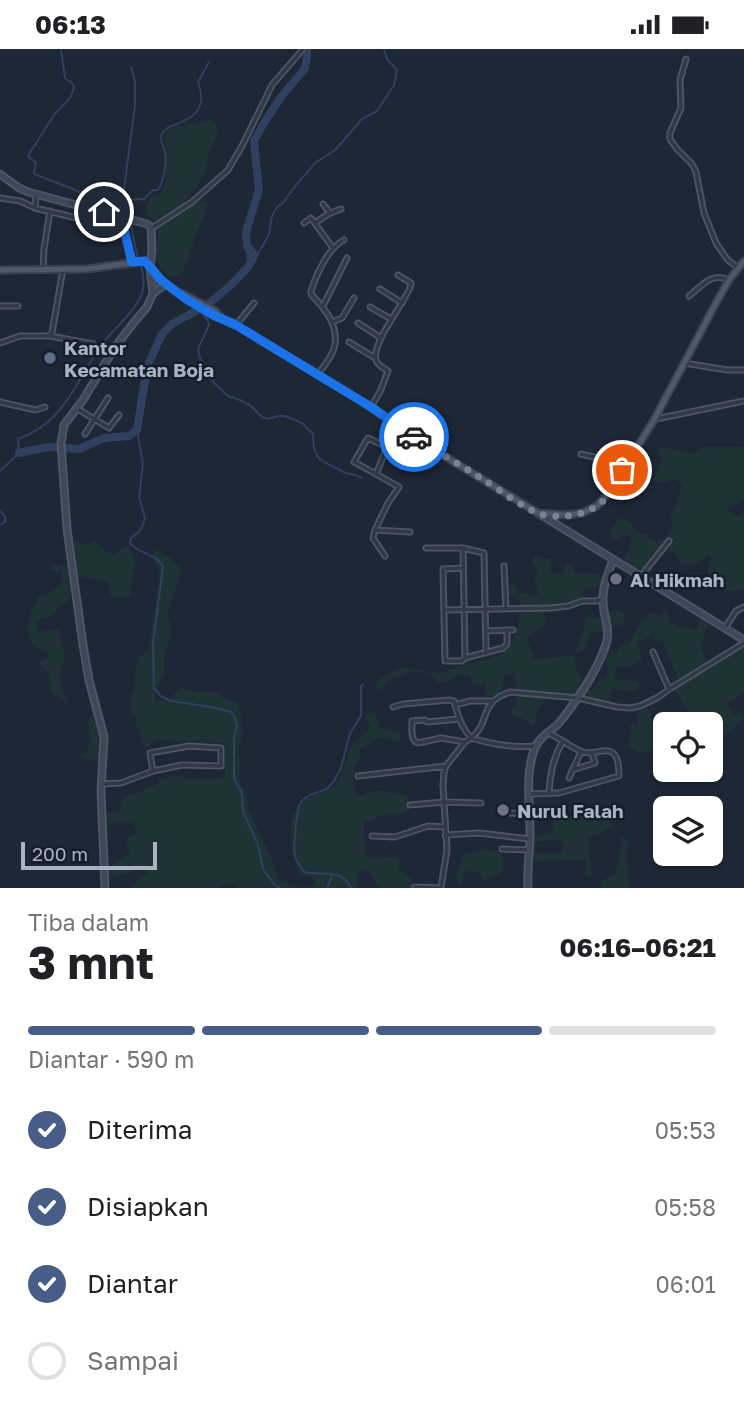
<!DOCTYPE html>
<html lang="id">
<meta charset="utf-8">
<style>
body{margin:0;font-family:"Golos Text",sans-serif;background:#f2f2f2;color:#202124;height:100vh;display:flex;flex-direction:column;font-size:26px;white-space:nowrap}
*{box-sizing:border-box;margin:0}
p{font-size:23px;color:#757577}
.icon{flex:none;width:38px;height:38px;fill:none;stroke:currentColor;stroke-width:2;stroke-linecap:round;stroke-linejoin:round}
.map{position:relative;height:839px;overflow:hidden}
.details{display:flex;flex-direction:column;background:#fff;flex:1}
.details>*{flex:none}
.fabs{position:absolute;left:653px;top:663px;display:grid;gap:14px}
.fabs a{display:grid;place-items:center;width:70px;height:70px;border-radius:10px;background:#fff;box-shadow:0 2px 5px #0004;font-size:35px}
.scale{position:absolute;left:21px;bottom:18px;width:136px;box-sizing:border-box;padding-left:7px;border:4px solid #aab3c4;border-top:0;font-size:19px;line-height:24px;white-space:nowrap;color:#aab3c4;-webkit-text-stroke:5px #171e2b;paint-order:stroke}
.pin{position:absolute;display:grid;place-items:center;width:60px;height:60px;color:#fff;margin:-30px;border:4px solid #fff;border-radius:50%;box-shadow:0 2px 7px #0007}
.courier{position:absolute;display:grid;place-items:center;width:70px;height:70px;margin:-35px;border:5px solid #1a73e8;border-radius:50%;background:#fff;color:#222;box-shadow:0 2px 9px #0007}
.headline em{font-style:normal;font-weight:700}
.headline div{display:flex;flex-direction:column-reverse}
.headline{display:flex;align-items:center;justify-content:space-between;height:119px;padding:0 28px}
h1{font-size:46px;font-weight:700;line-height:52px}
.bar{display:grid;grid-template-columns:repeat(4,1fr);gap:10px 7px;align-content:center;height:84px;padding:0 28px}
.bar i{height:9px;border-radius:5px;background:#e0e0e0}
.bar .current{background:#475c86}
.bar p{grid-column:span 4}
ol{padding:0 28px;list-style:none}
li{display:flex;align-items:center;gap:21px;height:77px}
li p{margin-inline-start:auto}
li .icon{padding:7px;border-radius:50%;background:#475c86;color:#fff;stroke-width:4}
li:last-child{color:#757577}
li i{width:38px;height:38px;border:4px solid #e0e0e0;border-radius:50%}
.status{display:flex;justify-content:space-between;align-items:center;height:49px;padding:0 35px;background:#fff;direction:ltr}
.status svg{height:19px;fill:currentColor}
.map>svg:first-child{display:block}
.green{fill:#1f3337}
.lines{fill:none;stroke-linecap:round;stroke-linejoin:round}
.stream{stroke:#2f415f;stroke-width:2}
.canal{stroke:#2f415f;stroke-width:4.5}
.river{stroke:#2f415f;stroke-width:8}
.street-casing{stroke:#4e5665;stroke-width:7}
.secondary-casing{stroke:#4e5665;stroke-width:9}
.primary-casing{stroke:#3a4250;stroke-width:9}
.street{stroke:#313946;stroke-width:3.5}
.secondary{stroke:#3f475a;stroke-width:5}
.primary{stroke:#4f5867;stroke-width:5}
.done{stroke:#798292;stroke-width:7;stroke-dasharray:0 12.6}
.route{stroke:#1a73e8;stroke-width:9}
.service-dot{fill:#5c6f8a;stroke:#171e2b;stroke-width:2.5}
.worship-dot{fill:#6b7280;stroke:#171e2b;stroke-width:2.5}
.labels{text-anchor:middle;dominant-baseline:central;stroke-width:5;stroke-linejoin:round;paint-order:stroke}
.poi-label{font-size:19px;font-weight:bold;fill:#aab3c4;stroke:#171e2b;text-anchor:start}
</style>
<div class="status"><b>06:13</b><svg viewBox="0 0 49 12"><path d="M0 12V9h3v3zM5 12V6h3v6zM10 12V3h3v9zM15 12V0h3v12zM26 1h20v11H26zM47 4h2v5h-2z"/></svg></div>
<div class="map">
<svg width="744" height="839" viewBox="0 0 744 839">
<rect width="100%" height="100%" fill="#1e2736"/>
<path class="green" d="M212 71 216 75 218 84 208 105 206 122 191 147 186 152 155 172 146 166 147 157 151 147 155 146 159 147C175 119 161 108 166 82L176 78Z
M199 151 207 154C206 168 198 178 194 191 189 205 188 216 179 227H168L156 211 157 206 158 179Z
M744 397V450L727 461 738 467 744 463V540C732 544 719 541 708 533L709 517 711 510 708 506C700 513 689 520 680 514 676 508 678 503 669 501L664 504 658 501 646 519 641 524 622 514 630 499 632 489 623 485 618 492 612 489 610 485 618 469 630 473 638 484 646 486 657 493 663 491 673 478 670 469C675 458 678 448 682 437 675 425 672 433 662 433 659 433 656 432 653 432L662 410 657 403 661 398 690 404H699L700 398H737Z
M75 492 85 496 95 492 104 501 114 506C120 504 122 499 128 497L135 510 130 549 110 548V533L79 527 77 521 69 522 70 541 68 552 61 555 54 566 36 571 38 583 58 580 59 582 65 608 59 628 63 643 67 649 68 656 50 642C50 632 50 620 40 616L41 612 48 609 47 603C43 602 38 601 35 598 26 591 27 574 31 564 33 558 37 554 38 548L41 546 45 547C55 541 62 536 62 523L52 521 50 518 53 514 58 517 75 513 72 496Z
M157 501C167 508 179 512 181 525L167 564 171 576 170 588 164 608V627C159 633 153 645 156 653L168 651 181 639 195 643H217L223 649 238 654C243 670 244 687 238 704L241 711 239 728 241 736 247 745 248 758 258 782 270 805 278 831 302 839 314 837 315 834 314 830 300 825C290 800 281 762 311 748 319 744 328 744 335 736 345 725 345 709 352 697 356 689 365 685 370 678L366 668 367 664 371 663 376 665 380 679 400 684V691L397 693 380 688 360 700C361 714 358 710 354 721 352 728 354 738 355 745L361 747C380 736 389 745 407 746 407 750 409 755 408 759 406 767 385 766 377 767 374 772 368 771 364 775L365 806 372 809 399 808V821L406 824 412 831V839H381L373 830 370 822 362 821 358 824 357 836 355 839 342 838 337 839H238L236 835 230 834 217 839H131L130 836 147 825 145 818 110 829 109 818 129 806 130 804 126 793 130 788 137 784 133 774 122 773 107 776 106 764H117L120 761 123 747 137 744 159 734V731L177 726 187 730 225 729V694L156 691 147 699 143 697 140 680 137 679 135 667 131 664 130 649 134 642 135 624 139 607 148 603 160 524 154 511V503Z
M536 506 544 510H552L550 522 562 526 567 513 574 516V522L578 525H598L602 528 599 537 584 541 583 549 585 554 572 558 543 562 547 570C543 580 533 583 527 591L534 609 539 610 574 606 583 584 587 569H600L608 566 610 562C616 561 621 561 625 565V569L622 575 598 583 590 584 585 599 574 606 576 622 583 630 580 636 592 642 600 631 606 630 608 617 605 611 610 605 616 606 622 597 625 596 628 597 640 574 651 563 660 566 665 560 670 567 668 572 683 580 688 579 696 582 701 570 709 574 703 589 701 600 710 617 743 598 744 600V644L727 655 733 666 740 663 744 671 723 687 717 674 714 672 709 675H696L674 639 680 635 662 591 655 592 653 587 637 593 642 610 631 617 616 618 615 630 637 632 639 635 638 640 631 642 611 640 609 658 592 655V649L573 645 548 644 544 654C536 658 536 669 534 676H531L525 671 510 665 511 660 516 658 517 646 514 624 504 626C502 639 503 649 486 647V634L471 635V628L467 625C455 625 452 632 439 634L429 624 412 623 400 628 389 630 382 640 377 641C376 635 378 632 384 628 406 610 418 625 442 624 449 623 455 618 462 616 475 613 505 608 511 595 513 592 513 588 515 584 520 571 523 561 518 548L508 546 510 535 515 536 518 544H528L531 547H535L538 545 534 528 538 525 532 511Z
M647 658C653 671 659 687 653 701 644 703 636 705 629 697L631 682 630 676H638V661Z
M94 663 97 664C97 681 102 696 99 713L82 709 80 706 86 704C92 692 91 685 87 673Z
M603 764 607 766 612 777 598 785 588 787 592 828 585 826 586 817 585 811 531 812 532 804 562 805 564 795 559 790 536 793 533 790V788L553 783 554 775 552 770Z
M624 787 628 794 627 813 630 839H601L600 833C604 830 611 828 615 824 620 818 621 797 621 789Z
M485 800 501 803 503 811 502 823 487 831 483 830 479 823 467 822 463 826V834L460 835 455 830C457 820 461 818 461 807 466 803 475 806 485 800Z"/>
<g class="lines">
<path class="stream" d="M61 0 65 29 73 35 74 39 70 49 54 66 28 107 36 114 34 125 83 144 123 149 126 151 131 158 129 168 138 210
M19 136 30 141
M123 148 135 56V32L131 18
M126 151 144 150 153 141H158C164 131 167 115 165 104 164 96 158 90 163 83 166 78 172 77 177 75 199 67 206 56 198 33L209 13
M253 209H256L269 185 272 167 277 158 284 153 292 141 315 114 335 101 362 70 377 62 394 36 397 21 387 10 384 0
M199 261 208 271 209 276 198 300 200 309 214 334 228 347 240 351 251 357 262 368 268 370 279 367H285L302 374 313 385C313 407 316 410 336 419 339 420 342 423 346 424 353 426 356 425 362 429
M137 381 143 415 139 448 145 469 142 478 139 483 131 489 130 494C139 506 157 504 163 518L153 594 154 639 161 647 171 652 211 658 231 663 234 667 237 676 234 688V729L242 745 243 762 258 796 263 820 273 834 279 839
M0 422 19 404 18 390C66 373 76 331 103 294 115 278 133 265 141 247 145 238 144 224 140 215
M0 462 5 468V473L0 476
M327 839 333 825
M351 839C343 819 322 827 305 823L296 811 294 803 296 773 299 756 303 751 310 746 327 740 334 732 341 719 350 684 361 667V637L363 636"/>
<path class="canal" d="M247 197 250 214"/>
<path class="river" d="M19 404 48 398 79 400 104 389 129 387 137 381 147 318 162 285 172 275 207 256 230 237 248 218 253 209 254 205 247 197 246 183 259 141 254 92 264 74 281 48 305 19 307 8V0"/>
<g class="street-casing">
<path id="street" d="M686 10 680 31 681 59 670 84V90L677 100 692 115 696 123 704 164 716 194 727 210 738 219
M36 145 35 159 110 177 123 178
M0 149 20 152 35 159
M323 155 330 164
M121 168 132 213
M304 174 311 169 333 199
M315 174 328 165 341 160
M152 179 192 153 228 121 242 97 272 36 303 0
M43 220 44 200 50 162
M380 240 402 254
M689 247C703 236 711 223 729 231
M0 257H18
M323 257 347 209
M370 258 391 270
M332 273 342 269 354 249
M358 274 381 289
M236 276 254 254
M50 287 93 295
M349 293 375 309
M0 294 20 287H48L52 284 63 220
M684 314 727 321H744
M318 325C324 317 334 305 335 295 338 275 324 259 311 245V242C317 224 327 200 344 191
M0 353 35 361 45 358
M371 358 380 343 388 322C384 319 377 316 376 311 371 294 405 254 411 236V234L398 226
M76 359 109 379 119 366
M656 370 744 352
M399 379 387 398 376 425 399 438 388 454 375 481 410 483
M85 385 108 349
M581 405 602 410 623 421
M376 425 354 413 368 389 387 398
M375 481 373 489 385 507
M426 499H463L465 609
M463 499 484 504 486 604
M504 517 506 560
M464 519 443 520 445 612H462L465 609 503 599 507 595V581
M641 527 669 492
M444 561 551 559 568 557 583 552H596L602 550
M725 579 736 562 744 558
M486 582 513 581
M653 603 669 640
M455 656C458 668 462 679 471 689 491 674 478 653 510 643L578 649 617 658 630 659 640 657 657 649 671 639 744 594
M393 658 403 655 449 651 454 652 455 656 470 652H492
M459 670 427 673 425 671 412 672C412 679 410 691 418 694L441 689 465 693
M549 684 563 692
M572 721 595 714 592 704
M358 727 446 717
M569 729 581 703
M102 735 121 734 153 722 150 704 189 697 221 699V717L182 716 153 722
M530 745 559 744 619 727C619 722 619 716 617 710 611 694 596 707 583 703 576 701 569 696 563 692 553 709 550 725 549 745
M410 756 444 753 481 754
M509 764 530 765
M445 786 479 784 530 790
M372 787 395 788 428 777 445 778
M502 800 529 801
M415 838 441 839
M441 839 447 801 443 736 444 724 446 717 465 693 471 689C491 695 515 699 536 697"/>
</g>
<g class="secondary-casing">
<path id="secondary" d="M0 125 19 139 28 143 147 175 151 178 152 201 150 219 153 244
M538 464 744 591
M105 839 101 742 104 688 89 631 83 596 67 480 61 394 64 376 83 351 115 298 135 272 147 258 153 244 166 235
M528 839C527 823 529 807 530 791 531 762 523 721 537 695 542 686 553 681 560 673 578 650 597 623 606 595 611 580 603 567 603 553 602 539 608 524 613 511"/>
</g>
<g class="primary-casing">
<path id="primary" d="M0 221 87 220 145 212 161 231 186 250 213 266 236 276 371 358 418 391 538 464 566 466 582 464 597 457 610 442 654 371 716 254 729 231 744 212
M181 244 215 262 221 268"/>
</g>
<use href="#street" class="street"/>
<use href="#secondary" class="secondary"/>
<use href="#primary" class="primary"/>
</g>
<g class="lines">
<path class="done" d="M414 388C437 403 461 416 484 431 500 441 523 459 540 465 558 470 583 467 598 456 609 449 616 432 622 421"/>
<path class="route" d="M104 163 121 168 132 213 145 212 161 231 186 250 213 266 236 276 371 358 414 388"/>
</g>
<circle class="service-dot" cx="50" cy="309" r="7"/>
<g class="worship-dot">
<circle cx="616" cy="530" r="7"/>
<circle cx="503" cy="761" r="7"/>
</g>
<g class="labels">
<g class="poi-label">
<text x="64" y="298">Kantor<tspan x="64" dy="22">Kecamatan Boja</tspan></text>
<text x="630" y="530">Al Hikmah</text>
<text x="517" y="761">Nurul Falah</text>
</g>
</g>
</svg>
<div class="fabs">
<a><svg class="icon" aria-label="locate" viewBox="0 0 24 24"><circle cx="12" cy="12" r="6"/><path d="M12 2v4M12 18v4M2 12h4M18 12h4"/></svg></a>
<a><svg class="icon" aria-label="layers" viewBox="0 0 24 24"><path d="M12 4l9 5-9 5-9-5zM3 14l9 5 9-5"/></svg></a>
</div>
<div class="scale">200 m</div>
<div class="pin" style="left:622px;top:421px;background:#ea580c"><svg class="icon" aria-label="bag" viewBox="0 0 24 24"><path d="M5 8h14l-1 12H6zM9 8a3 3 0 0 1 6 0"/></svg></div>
<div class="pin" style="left:104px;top:163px;background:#1f2937"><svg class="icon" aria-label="home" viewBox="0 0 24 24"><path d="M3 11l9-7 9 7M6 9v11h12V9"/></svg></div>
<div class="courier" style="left:414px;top:388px"><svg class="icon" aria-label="car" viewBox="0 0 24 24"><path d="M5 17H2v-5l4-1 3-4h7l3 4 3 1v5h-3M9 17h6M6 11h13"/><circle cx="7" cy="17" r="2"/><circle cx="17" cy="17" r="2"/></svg></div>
</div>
<section class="details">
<div class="headline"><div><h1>3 mnt</h1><p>Tiba dalam</p></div><em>06:16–06:21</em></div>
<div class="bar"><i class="current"></i><i class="current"></i><i class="current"></i><i></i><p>Diantar · 590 m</p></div>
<ol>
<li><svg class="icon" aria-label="check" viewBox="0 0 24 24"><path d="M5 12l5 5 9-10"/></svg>Diterima<p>05:53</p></li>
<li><svg class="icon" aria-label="check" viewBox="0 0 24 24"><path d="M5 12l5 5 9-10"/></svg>Disiapkan<p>05:58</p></li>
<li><svg class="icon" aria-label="check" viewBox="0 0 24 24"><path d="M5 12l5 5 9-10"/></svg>Diantar<p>06:01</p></li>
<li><i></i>Sampai</li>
</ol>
</section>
